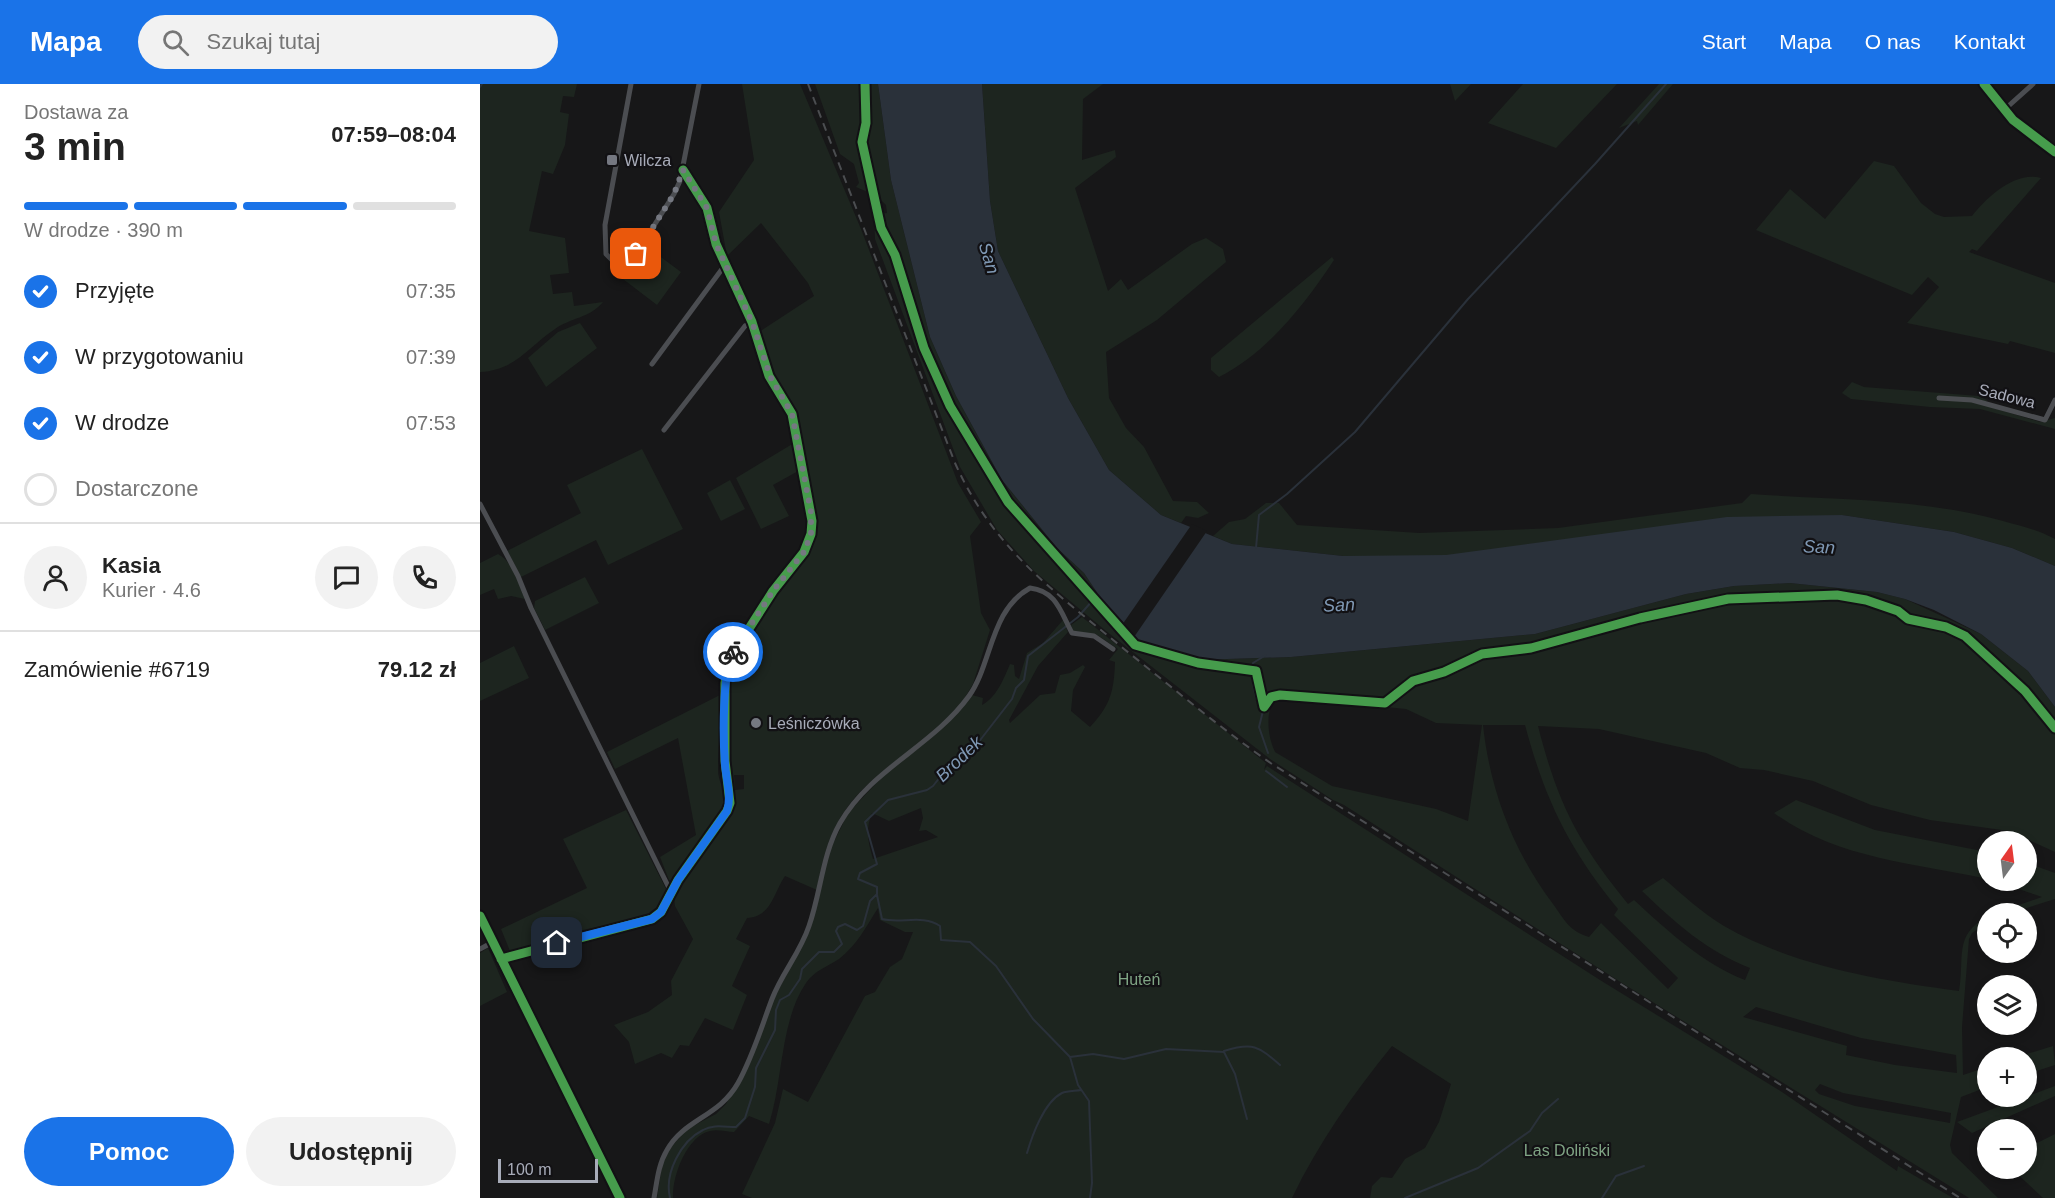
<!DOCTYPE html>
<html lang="pl">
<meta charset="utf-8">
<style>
body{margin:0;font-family:Arial,sans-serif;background:#f2f2f2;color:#222;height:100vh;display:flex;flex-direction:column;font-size:22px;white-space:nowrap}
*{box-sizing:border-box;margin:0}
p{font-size:20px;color:#767676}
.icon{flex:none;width:33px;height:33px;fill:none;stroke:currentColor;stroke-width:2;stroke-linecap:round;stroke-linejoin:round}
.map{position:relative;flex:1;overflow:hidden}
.sheet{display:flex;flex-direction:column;background:#fff;width:480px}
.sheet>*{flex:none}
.needle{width:39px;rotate:14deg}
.tools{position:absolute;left:1497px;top:747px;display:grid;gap:12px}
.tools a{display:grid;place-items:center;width:60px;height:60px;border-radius:50%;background:#fff;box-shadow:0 3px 9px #0003;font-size:30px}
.scale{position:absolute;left:18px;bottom:15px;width:100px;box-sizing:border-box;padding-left:6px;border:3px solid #a8acb9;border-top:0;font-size:16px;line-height:21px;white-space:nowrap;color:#a8acb9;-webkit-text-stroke:4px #121114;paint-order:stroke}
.pin{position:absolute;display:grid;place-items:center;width:51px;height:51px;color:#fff;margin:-26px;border-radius:12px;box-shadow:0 3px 9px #0006}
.courier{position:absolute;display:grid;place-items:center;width:60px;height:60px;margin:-30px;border:4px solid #1a73e8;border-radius:50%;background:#fff;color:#222;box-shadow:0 2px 8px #0007}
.headline em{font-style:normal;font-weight:700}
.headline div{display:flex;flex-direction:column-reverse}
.headline{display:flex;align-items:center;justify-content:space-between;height:102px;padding:0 24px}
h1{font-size:39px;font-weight:700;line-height:45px}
.bar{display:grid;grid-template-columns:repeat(4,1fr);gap:9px 6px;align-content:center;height:72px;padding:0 24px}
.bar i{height:8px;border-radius:4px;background:#e0e0e0}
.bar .active{background:#1a73e8}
.bar p{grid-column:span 4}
.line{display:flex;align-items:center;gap:15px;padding:0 24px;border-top:2px solid #e0e0e0}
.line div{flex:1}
.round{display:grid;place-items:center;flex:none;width:63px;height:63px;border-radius:32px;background:#f2f2f2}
ol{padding:0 24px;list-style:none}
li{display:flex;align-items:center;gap:18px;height:66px}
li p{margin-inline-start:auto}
li .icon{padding:6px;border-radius:50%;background:#1a73e8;color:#fff;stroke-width:4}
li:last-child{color:#767676}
li i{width:33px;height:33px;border:3px solid #e0e0e0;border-radius:50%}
.button{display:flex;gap:12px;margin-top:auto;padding:12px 24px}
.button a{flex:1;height:69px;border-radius:36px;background:#1a73e8;color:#fff;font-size:24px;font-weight:700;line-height:69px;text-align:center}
.button a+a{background:#f2f2f2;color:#222}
header{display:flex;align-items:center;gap:36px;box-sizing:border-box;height:84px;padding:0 30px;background:#1a73e8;color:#fff}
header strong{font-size:28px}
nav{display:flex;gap:33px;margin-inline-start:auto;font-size:21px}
.search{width:420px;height:54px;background:#f2f2f2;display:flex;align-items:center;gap:15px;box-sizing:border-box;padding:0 21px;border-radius:33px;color:#767676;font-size:22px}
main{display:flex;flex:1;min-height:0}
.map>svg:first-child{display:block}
.green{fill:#1d251f;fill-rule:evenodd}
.water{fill:#2a313a}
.pier{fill:#171718}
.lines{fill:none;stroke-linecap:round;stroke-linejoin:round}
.stream{stroke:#2a313a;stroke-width:2}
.minor{stroke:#4b4d51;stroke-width:5}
.primary{stroke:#4e4e52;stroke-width:8}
.rail{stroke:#4b4d50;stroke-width:2;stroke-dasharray:8 6;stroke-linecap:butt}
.cycleway-casing{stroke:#121114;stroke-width:13}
.cycleway{stroke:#469c4c;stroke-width:9}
.done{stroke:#757881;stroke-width:6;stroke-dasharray:0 10.8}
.route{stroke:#1a73e8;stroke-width:8}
.poi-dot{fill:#757881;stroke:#121114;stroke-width:2}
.labels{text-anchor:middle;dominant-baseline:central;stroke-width:4.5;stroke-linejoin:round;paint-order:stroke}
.poi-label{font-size:16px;fill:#a8acb9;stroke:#121114;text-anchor:start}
.street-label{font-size:16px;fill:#a8acb9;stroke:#121114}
.park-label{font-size:16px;fill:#7fa484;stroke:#121114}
.water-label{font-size:18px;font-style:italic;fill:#7f98b4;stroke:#121114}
</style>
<header>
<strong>Mapa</strong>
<div class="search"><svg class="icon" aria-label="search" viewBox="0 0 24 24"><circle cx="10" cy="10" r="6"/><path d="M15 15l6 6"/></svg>Szukaj tutaj</div>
<nav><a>Start</a><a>Mapa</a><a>O nas</a><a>Kontakt</a></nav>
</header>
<main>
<section class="sheet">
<div class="headline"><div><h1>3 min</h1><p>Dostawa za</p></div><em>07:59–08:04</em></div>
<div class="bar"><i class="active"></i><i class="active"></i><i class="active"></i><i></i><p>W drodze · 390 m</p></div>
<ol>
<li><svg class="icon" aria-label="check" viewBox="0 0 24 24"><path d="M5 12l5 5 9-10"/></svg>Przyjęte<p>07:35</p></li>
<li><svg class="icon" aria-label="check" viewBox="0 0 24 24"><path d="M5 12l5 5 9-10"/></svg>W przygotowaniu<p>07:39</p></li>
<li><svg class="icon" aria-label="check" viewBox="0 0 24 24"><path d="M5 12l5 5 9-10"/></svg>W drodze<p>07:53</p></li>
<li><i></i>Dostarczone</li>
</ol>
<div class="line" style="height:108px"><a class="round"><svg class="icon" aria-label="person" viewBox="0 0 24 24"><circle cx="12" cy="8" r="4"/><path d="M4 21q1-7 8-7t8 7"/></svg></a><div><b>Kasia</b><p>Kurier · 4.6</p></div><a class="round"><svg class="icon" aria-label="chat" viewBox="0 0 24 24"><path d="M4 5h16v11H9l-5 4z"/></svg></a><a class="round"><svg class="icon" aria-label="phone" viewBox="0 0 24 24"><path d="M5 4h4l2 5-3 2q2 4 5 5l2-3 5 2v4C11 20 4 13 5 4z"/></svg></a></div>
<div class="line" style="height:78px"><div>Zamówienie #6719</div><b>79.12 zł</b></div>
<div class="button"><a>Pomoc</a><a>Udostępnij</a></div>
</section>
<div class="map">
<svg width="1575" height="1114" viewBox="0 0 1575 1114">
<rect width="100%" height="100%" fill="#171718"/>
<path class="green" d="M0 0H97L94 13 83 12 80 28 89 30 85 61 73 90 62 87 49 147 85 154 89 189 70 191 73 210 92 208 94 222 123 218C110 234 90 234 75 245 48 263 36 286 0 288Z
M262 0H320L381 145 478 399 501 438 490 452 501 529 510 546 493 600 477 627 492 611 503 614 502 621C517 613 524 594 530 580L534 581 535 592 539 595 547 569 563 559 583 536 588 548 558 582 529 636 530 639 560 611 575 609 580 591 590 589 603 581 605 583 593 606 591 627 610 643C631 621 634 606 635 578L629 576 638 565 617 551 593 547 591 541 602 533 786 679 784 686 787 682 1120 896 1302 1008 1417 1087 1418 1082 1473 1114H890L892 1102 901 1093 912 1094 925 1075 945 1064 959 1038 971 1000 912 962C873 1010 839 1058 812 1114H272L262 1110 295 1039 303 1005 328 1018 385 912 395 908 410 883 422 875 433 848H425L400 836 398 824C386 843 377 861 359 875 347 883 335 886 326 899 300 937 303 997 289 1040L269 1032 254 1048C247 1048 238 1045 230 1047 207 1052 192 1092 193 1114H177L182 1081 187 1068 207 1045 236 1030 246 1020 271 976 292 918 327 852 350 766 368 729 403 692 431 666C373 708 349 732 337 806L305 792C293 810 292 832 267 834L256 855 270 862 252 902 267 911 253 946 225 934 209 962 200 961 192 974 181 969 155 980 149 958 134 941 168 928 192 911 191 897 213 855 195 822 194 813 253 721 248 592 260 563 294 510 319 482 334 456 336 432 317 329 294 291 279 248 334 212 328 199 281 139 247 172 239 128 274 76ZM254 691H264V705L255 706ZM441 724 443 734 439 747 446 746 458 753 393 775C388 758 385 746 392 729L409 737Z
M335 0H398L411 96 450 253 476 312 522 396 577 464 604 489 620 513 654 550 655 561 684 563 718 576 811 573 1055 550 1206 510 1254 502 1310 499 1397 508 1425 515 1501 550 1548 587 1575 623V768L1529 747 1450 736 1391 721 1333 697 1284 686 1260 684 1226 669 1119 645 1058 642C1078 720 1097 757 1148 820L1154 816C1188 847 1222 879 1265 896L1270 884C1228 868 1194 838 1162 807L1183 794C1202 810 1222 829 1244 842 1316 883 1399 896 1479 907 1485 874 1473 851 1507 833V839L1492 849 1489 855 1482 943 1483 991 1507 983V1003L1481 1013 1470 1061 1472 1069 1518 1114H1489L1142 899 864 721 853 716 790 675 626 547 554 487 517 446 480 383 395 155 394 130 407 129 406 121 397 112 376 103 379 99 374 80 360 70ZM805 613 926 625 956 639 1002 641 988 737 956 725 852 702 795 668C788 654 785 629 794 616ZM1003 641H1045C1065 716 1089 765 1138 825L1134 831 1198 894 1188 905 1121 839 1109 853C1089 847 1084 835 1073 820 1033 767 1010 706 1003 641ZM1276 923 1381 954 1476 971 1477 989 1415 981 1366 971 1367 962 1263 933ZM1340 1000 1363 1009 1471 1029 1470 1039 1375 1022 1339 1010 1335 1006Z
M502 0H623L603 15 602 76 635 66 636 73 595 104 628 207 641 195 648 206 712 160 726 154 743 165 746 178 677 236 626 268 629 314 646 344 664 363 693 417 717 418 729 429 718 434 706 432 701 439 681 431 629 386 588 314 518 167 510 117Z
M970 0H991L975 17Z
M1043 0H1137L1076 64 1008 39Z
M1179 0H1193L1158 41 1157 37 1139 44Z
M1394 77 1414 82 1441 119 1455 130 1464 133 1492 132C1507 113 1535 87 1561 94L1497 167 1492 165 1489 168 1575 199V269L1530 257 1528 260 1427 239 1459 203 1448 193 1432 211 1276 146 1310 105 1345 135Z
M166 162 201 188 177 221 143 195Z
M852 173 854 176C825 220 787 269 739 293L731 286V274Z
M100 239 117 264 66 303 48 274 78 248Z
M1372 298 1384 303 1499 312 1507 316 1504 321 1560 338 1575 334V345L1500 325 1450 323 1371 315 1362 309Z
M314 359 320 386 293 401 309 432 281 445 256 394Z
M162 365 203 445 128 481 116 456 41 493 27 467 101 429 87 401Z
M250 396 265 425 241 437 227 409Z
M1271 410C1355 416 1440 414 1523 437 1541 442 1559 446 1575 455V482L1532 464 1474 448 1362 431 1082 457 966 472H863L752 460 733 452 749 438 765 435 786 419H799L817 441 939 449 1078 444 1262 419Z
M18 470C33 478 39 500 45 515L31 512 18 515 14 505 0 511V479Z
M105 493 119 519 65 546 54 524 55 517Z
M34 562 49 594 0 617V579Z
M242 610C242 635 238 661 238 686 238 699 248 711 246 722L192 797 189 796 180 773 216 751 198 654 135 685 127 668Z
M1316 716 1395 746 1507 768V795C1434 779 1357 775 1294 729Z
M146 726 187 807 180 825 172 830 90 849 30 867 21 845 107 804 83 755Z
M1547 779 1575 789V815L1531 829H1515L1562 813 1515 797 1546 796Z
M8 864 27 908 0 922V869Z
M1573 962 1575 981 1547 990 1546 974 1537 973Z
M1575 1002V1012L1492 1049 1477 1038Z
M1575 1050V1114H1563L1532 1085 1546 1084 1547 1064Z"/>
<path class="water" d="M398 0H502L510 117 518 167 588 314 629 386 681 431 752 460 863 472 966 471 1247 433 1362 431 1474 448 1532 464 1575 482V623L1548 587 1501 550 1454 526 1425 515 1397 508 1310 499 1254 502 1206 510 1055 550 811 573 718 576 684 563 655 561 654 550 620 513 604 489 577 464 522 396 476 312 450 253 411 96Z"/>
<path class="pier" d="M712 440 727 447 652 556 642 541Z"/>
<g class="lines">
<path class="stream" d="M0 3 2 0
M776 464 779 431 807 410 875 348 988 215 1115 80 1186 0
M786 571 773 579C770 589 775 620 783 627L779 643 788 669
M786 687 807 703
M397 811 402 835C421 840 443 830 460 842L461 856 490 858 516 882 553 935 590 973 598 1001 609 1017 612 1099 610 1114
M744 967C773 958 778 962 800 981
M590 973 613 970 644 975 686 965 744 968 755 990 767 1035
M547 1069C552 1052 564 1018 582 1009 587 1007 595 1007 601 1006
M190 1114C184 1089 201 1057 223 1046 233 1040 245 1043 256 1043L265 1034 275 1003 276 984 295 946 296 926 300 916 309 911 320 895 322 885 339 868H354L362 860 356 847 358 843 365 840 377 846 383 842 390 817 397 810V803L378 795 380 789 397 780 385 738 408 716 447 706 453 702 472 678 494 664 532 615 536 604 544 596 548 572 598 533 620 508
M925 1114 998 1084 1050 1047 1062 1029 1078 1015
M1122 1114 1136 1092 1164 1082"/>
<path class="minor" d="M151 0 125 141 126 170 135 179 149 177 156 170 194 110 200 97 219 0
M1524 26 1553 0
M172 280 245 181
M1459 314 1492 316 1565 336 1575 316
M184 346 265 242 272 238
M0 420 38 492 51 524 191 808
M0 865 13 858
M21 875 172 835 181 828 198 796 247 727 250 719 245 677V599L249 576 293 507 324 468 331 450 332 437 312 330 289 292 272 238 236 160 227 124 203 86
M174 1114C177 1098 178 1081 187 1066 204 1035 239 1033 258 999 273 972 281 944 292 915 302 889 320 869 329 842 341 808 342 771 360 739 391 685 453 662 489 612 512 580 510 526 550 504 577 507 581 529 592 549L614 552 633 565"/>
<path class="primary" d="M1504 0 1533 36 1575 68
M0 832 140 1114"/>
<path class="rail" d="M328 0 475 379C514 466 573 506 644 565 693 604 740 644 792 680L1480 1114"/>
<g class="cycleway-casing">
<path id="cycleway" d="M385 0 386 39 382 58 401 144 415 171 444 264 470 322 528 418 655 561 718 579 776 587 784 623 791 613 800 611 905 619 933 597 964 588 1002 570 1051 564 1160 534 1248 515 1357 511 1386 516 1418 527 1428 535 1466 543 1485 552 1545 607 1575 644
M1504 0 1533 36 1575 68
M0 832 140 1114
M21 875 172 835 181 828 198 796 247 727 250 719 245 677V599L249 576 293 507 324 468 331 450 332 437 312 330 289 292 272 238 236 160 227 124 203 86"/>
</g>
<use href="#cycleway" class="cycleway"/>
</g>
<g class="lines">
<path class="done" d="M156 170 194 110 203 86 227 124 236 160 272 238 290 292 312 330 331 428V450L324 468 293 507 253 568"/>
<path class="route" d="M77 859 172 835 181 828 198 796 247 727C252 712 246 695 245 680 243 654 242 590 253 568"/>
</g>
<g class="poi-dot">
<rect x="126" y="70" width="12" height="12" rx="3"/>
<circle cx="276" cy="639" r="6"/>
</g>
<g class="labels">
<g class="poi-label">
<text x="144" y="76">Wilcza</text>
<text x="288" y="639">Leśniczówka</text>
</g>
<g class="street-label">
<text transform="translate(1527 312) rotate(14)">Sadowa</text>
</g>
<g class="park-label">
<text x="659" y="895">Huteń</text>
<text x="1087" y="1066">Las Doliński</text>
</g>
<g class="water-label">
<text transform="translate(509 174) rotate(73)">San</text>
<text transform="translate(1339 463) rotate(3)">San</text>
<text transform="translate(859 521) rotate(-3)">San</text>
<text transform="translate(479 675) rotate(-44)">Brodek</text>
</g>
</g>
</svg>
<div class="tools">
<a><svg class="needle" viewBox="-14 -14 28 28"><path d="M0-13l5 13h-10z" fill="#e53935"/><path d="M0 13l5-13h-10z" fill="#767676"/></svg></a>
<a><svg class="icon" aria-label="locate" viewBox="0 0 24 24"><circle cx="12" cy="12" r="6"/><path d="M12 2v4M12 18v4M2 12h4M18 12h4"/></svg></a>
<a><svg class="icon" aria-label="layers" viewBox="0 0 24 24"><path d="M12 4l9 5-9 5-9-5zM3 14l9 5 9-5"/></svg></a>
<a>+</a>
<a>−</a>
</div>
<div class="scale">100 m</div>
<div class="pin" style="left:156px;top:170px;background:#ea580c"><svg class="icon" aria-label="bag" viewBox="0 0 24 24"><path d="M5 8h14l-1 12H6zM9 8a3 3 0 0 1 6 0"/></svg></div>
<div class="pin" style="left:77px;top:859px;background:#1f2937"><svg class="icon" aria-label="home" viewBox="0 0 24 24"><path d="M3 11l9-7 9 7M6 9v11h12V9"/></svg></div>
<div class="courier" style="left:253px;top:568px"><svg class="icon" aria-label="bike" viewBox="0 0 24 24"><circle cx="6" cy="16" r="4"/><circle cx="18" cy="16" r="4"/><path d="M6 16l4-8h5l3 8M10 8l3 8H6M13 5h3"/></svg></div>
</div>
</main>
